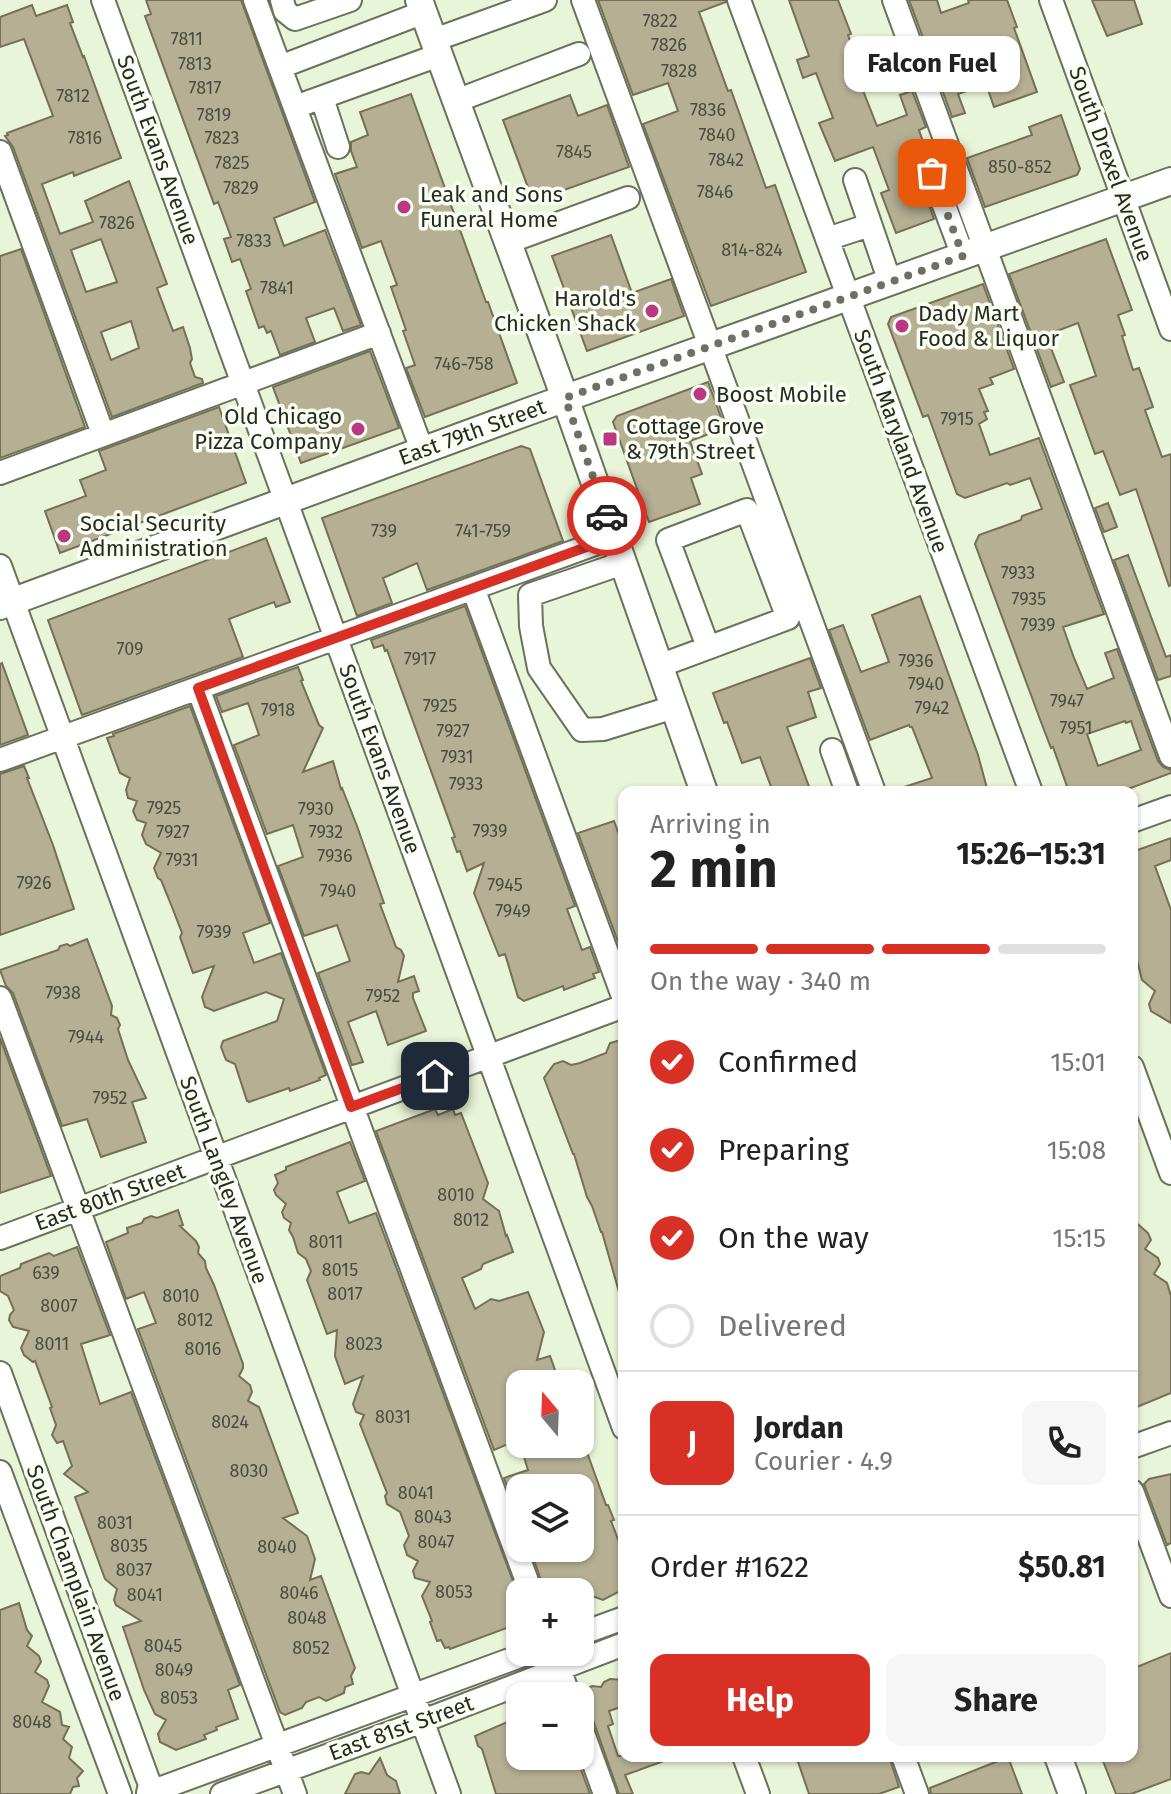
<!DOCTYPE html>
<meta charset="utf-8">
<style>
body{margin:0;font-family:"Fira Sans",sans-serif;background:#f6f6f6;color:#222;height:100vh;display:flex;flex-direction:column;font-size:30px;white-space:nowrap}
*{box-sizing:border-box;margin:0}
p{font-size:26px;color:#767676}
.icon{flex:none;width:44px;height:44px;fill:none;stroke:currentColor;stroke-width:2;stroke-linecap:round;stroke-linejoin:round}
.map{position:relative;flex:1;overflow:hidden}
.details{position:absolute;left:618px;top:786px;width:520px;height:976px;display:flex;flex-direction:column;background:#fff;border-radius:16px;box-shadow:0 2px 6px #0004}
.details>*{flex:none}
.needle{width:52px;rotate:341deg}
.fabs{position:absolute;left:506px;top:1370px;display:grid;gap:16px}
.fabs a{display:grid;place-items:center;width:88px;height:88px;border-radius:16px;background:#fff;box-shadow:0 2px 6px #0004;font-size:40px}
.pin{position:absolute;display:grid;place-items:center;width:68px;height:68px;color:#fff;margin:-34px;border-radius:16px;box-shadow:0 4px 12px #0006}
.courier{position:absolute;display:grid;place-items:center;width:80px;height:80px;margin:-40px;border:6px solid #d93025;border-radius:50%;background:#fff;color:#222;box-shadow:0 2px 10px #0007}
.bubble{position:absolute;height:56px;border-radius:16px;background:#fff;box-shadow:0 2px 6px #0004;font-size:26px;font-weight:700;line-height:56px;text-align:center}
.headline em{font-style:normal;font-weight:700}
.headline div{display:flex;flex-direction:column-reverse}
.headline{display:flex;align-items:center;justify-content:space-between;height:136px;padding:0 32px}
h1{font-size:52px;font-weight:700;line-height:60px}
.bar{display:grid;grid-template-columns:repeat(4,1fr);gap:12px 8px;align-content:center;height:96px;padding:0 32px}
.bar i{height:10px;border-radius:6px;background:#e0e0e0}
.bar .current{background:#d93025}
.bar p{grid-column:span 4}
.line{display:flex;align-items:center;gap:20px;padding:0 32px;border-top:2px solid #e0e0e0}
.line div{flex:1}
.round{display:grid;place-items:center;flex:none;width:84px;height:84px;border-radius:16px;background:#f6f6f6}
ol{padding:0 32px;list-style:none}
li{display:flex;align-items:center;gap:24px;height:88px}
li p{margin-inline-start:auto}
li .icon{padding:8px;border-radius:50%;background:#d93025;color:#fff;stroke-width:4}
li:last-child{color:#767676}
li i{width:44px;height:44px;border:4px solid #e0e0e0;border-radius:50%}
.primary-button{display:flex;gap:16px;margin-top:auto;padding:16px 32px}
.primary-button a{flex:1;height:92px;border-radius:16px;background:#d93025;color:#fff;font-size:32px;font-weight:700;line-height:92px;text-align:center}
.primary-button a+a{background:#f6f6f6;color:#222}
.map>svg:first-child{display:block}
.building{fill:#b5b094;stroke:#746f55;stroke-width:2;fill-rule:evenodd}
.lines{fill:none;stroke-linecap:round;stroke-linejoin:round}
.minor-casing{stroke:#69735b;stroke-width:26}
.major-casing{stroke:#69735b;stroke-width:30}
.minor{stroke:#fff;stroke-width:22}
.major{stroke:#fff;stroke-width:26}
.done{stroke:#6b7261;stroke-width:8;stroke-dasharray:0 14.4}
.route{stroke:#d93025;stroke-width:10}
.poi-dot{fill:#ba3880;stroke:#fafff3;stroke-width:3}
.labels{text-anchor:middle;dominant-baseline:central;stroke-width:7;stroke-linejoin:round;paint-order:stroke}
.number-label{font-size:18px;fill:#4a4c3e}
.street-label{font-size:22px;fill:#272b21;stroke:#fafff3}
.poi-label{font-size:22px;fill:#272b21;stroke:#fafff3;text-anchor:start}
</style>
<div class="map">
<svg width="1171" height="1794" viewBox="0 0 1171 1794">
<rect width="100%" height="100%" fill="#e9f5d8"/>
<path class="building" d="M146 0H241L315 202 274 218 284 246 325 230 361 325 343 331 334 308 306 318 315 342 280 355 271 331 267 333 264 326 259 328 246 291 251 289 240 259 232 262 224 239 231 237 218 202 214 204 145 16 151 14Z
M598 0H725L726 2 699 12 728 91 731 90 766 188 775 185 806 272 711 306 643 124 678 111 668 83 633 95Z
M789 0H838L851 34 848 35 857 59 851 60 877 126 907 115 900 95 912 91 926 127 919 130 929 160 922 164 917 172 934 219 896 233 881 193 889 190 873 147 835 161 819 123 833 118 816 73 803 78 797 60 809 56Z
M909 0H937L941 13 969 3 968 0H1007L1017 27 1014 28 1037 92 994 107 986 84 958 94 965 113 952 117 939 81 978 67 966 38 928 51Z
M1092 0H1134L1142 24 1107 36Z
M32 5 36 16 67 5 73 22 70 23 83 57 84 56 121 158 74 176 73 172 42 184 60 234 93 222 85 201 129 181 167 284 157 288 173 331 183 327 190 348 192 359 190 363 195 377 202 379 203 383 112 417 13 147 5 136 8 135 7 133 53 116 24 39 0 47V17ZM101 239 117 282 86 292 71 250ZM131 321 139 348 111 360 101 332Z
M411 94 486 302H488L517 383 425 417 406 368 415 365 403 331 406 330 391 287 397 285 381 241 362 248 335 174 357 167 351 151V142L368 135 360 112Z
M570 95 578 116 607 105 629 167 533 201 503 120Z
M1061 115 1080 169 1077 175 985 207 967 158 1032 135 1029 127Z
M611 235 632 293 671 279 684 316 587 351 552 256Z
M1106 239 1132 310 1118 315 1125 335 1122 336 1133 370 1139 368 1153 407 1145 410 1162 457 1171 454V585L1169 586 1136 489 1120 495 1103 451 1095 454 1070 385 1096 376 1078 323 1046 335 1064 382 1051 387 1009 274Z
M21 249 85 427 0 458V256Z
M983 284 1014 369 990 378 993 384 979 389 988 411 984 412 987 419 979 424 990 455 1039 438 1104 614 1063 627 1074 658 1087 689 1114 678 1105 653 1117 649 1158 761 1163 767 1171 770V773L1120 792H1069L1053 747 1051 748 1041 722 975 544 979 535 1021 520 1022 516 1042 509 1030 478 1010 485 1007 483 965 498 957 494 928 415 923 417 888 324 891 317ZM1125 721 1126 723 1131 721 1141 750 1098 766 1087 734Z
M370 351 399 428 301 463 273 387Z
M708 382 725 428 690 441 702 474 691 478 700 504 649 522 613 422 617 416Z
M219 407 246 483 60 553 45 511 86 496 80 480 106 470 99 451Z
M521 446 530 449 563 541 427 590 417 563 383 578 392 603 357 616 322 518Z
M1108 503 1117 527 1104 532 1095 508Z
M266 538 290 602 276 607 274 602 229 619 243 657 82 715 48 620Z
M1128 555 1166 657 1171 655V676L1158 680 1114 560Z
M920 596 978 755 988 792H898V789L932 778 912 727H910L909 725 870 740 829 630 843 625 861 672 889 662 872 615Z
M465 606 575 906 567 909 582 950 590 947 599 972 593 974 595 978 564 990 563 986 524 1001 518 997 505 954 499 956 474 893 484 863 467 871 460 851 457 852 452 838 455 837 387 650 385 651 383 645 374 648 371 640Z
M810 658 821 688 808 692 816 717 787 727 811 792H773L760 757 742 763 727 722 724 723 713 693Z
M2 663 28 735 0 745V664Z
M298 667 303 680 301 681 319 725 323 728 303 772 333 761 341 789 342 788 357 826 384 903 380 904 396 947 401 950 404 956 398 982 414 976 419 991 413 993V998L426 1031 388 1045 376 1011 348 1022 363 1062 352 1065 318 973 350 961 337 925 304 936 278 866 303 857 293 825 267 834 234 745 259 735 248 703 222 712 216 696Z
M190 706 270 923 243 933 254 963 281 953 326 1075 319 1078 320 1080 290 1091 289 1088 249 1102 248 1101H247L235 1064 226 1060 221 1047 223 1041 277 1021 284 999 266 992 214 1011 205 1007 202 997 214 966 193 973 180 937 182 933 172 907 161 880 158 878 154 868 161 853 146 844 142 835 146 823 137 820 133 811 137 801 128 798 126 790 130 778 120 773 107 738 114 736 113 734Z
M24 766 29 778H27L53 845 74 909 0 935V774Z
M614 821 624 848V958L578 833Z
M1171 838V860L1155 866 1171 910V1023L1151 1011 1149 1004 1155 991 1142 980 1137 960 1132 956V852Z
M87 939 112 1006 111 1015 117 1018 120 1025 118 1029 128 1060 146 1098 132 1102 146 1142 101 1157 87 1119 62 1126 13 993 6 986 0 970 58 950 60 946 67 944 70 946Z
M0 1038 51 1176 0 1193Z
M624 1039V1291L619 1292 602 1232H601L592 1206 587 1197 574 1154H573L544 1078 554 1064 563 1061 571 1065 580 1063 606 1053 610 1043Z
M435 1109 438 1115 453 1109 455 1115 461 1113 488 1183 483 1199 499 1211 506 1236 507 1235 513 1252 483 1264 481 1269 462 1278 475 1309 491 1299 499 1301 528 1292 544 1332 537 1360 550 1356 560 1384H520V1439L494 1450 376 1131Z
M350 1142 365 1181 337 1192 349 1223 376 1213 520 1600V1623L450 1649 449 1647 445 1648 441 1640 437 1641 430 1622 432 1621 422 1596 430 1582 415 1578 413 1571 418 1561 407 1555 404 1545 409 1536 400 1512 387 1504 385 1496 387 1493 360 1424 364 1415 356 1412 353 1404 363 1376 345 1384 335 1356 337 1330 327 1334 307 1280 311 1271 306 1259 298 1253 293 1237 289 1230 291 1223 284 1218 282 1212 286 1204 276 1195 274 1190 278 1183 275 1175 286 1170V1167Z
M178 1210 183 1225 180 1226 196 1241 199 1247 198 1253 205 1261 206 1268 214 1285 243 1364V1368L239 1376 250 1385 252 1392 248 1401 259 1407 298 1513 283 1518 307 1536 315 1559 310 1580 321 1576 355 1668 351 1676 353 1684 345 1687 344 1693 326 1701 319 1697 306 1702 302 1708 285 1715 280 1712 138 1329 156 1323 144 1292 126 1299 106 1242 128 1233 127 1228 142 1223 144 1219 151 1216 157 1218Z
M1132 1219 1148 1233 1151 1240 1145 1249 1158 1258 1160 1264 1154 1274 1167 1283 1171 1296V1393L1132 1409Z
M77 1247 110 1335 81 1344 100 1404 131 1392 240 1685 228 1690 238 1719 216 1727 217 1730 204 1735 206 1739 176 1750 160 1742 158 1734 166 1720 155 1714 144 1690 123 1627 141 1621 116 1605 114 1600 117 1589 105 1579 75 1497 88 1492 64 1474 72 1466 63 1441 57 1443 52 1435 56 1425 50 1408 52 1407 35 1361 33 1362 24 1355 21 1348 29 1331 13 1327 9 1320 10 1315 14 1310 8 1296 0 1291V1276L20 1268 21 1264 49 1253 54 1256Z
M520 1444H584L606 1505H608L614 1520 611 1521 624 1555V1589L603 1600 581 1592H545L532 1554 547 1548H580V1488H520L519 1519 504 1478 528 1470Z
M1171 1474V1543L1167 1545 1144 1484 1149 1479Z
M19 1603 27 1630 32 1636 27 1646 39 1656 41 1662 35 1672 47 1680 49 1686 42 1702 60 1712 62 1725 69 1727 63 1739 72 1747 69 1758 83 1771 77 1778 79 1786 73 1787 70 1794H0V1610Z
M1171 1653V1779L1131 1794H1116L1101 1756H1132V1669Z
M610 1679 624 1680V1706L609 1711 613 1724 608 1726 618 1756H672V1758L625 1775 633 1794H619L593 1720 588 1714 582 1711 580 1706 586 1689 592 1686 601 1687 604 1682Z
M514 1719 515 1722 520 1720V1756H576L590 1794H496L482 1749 478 1746 475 1736Z
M796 1756H889L899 1787 879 1794H809Z
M1008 1757 1022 1794H931L930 1788Z
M380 1758 387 1775 396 1781 400 1794H345L355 1774 361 1772 369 1774Z"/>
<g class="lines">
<g class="minor-casing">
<path id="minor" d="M103 0 624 1428
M255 0 422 450
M282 0 285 11 295 19 350 0
M583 0 874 792
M739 0 1031 792
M894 0 1171 756
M1051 0 1171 329
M434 40 545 0
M280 67 424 12
M322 98 338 147
M456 101 579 54
M295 107 439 55
M0 152 103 434
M932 173 963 256
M855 180 890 282
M827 239 870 225
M508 242 628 198
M0 473 379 333
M623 563 530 595 531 626 539 668 582 730 603 729 674 707
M0 566 449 1794
M473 588 624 999
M659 666 788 618 747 510 668 540 708 647
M198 688 531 1592
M832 750 847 792
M0 760 614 537
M1132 821 1171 807
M0 998 295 1794
M1132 1067 1171 1173
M0 1238 624 1006
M0 1373 147 1777 150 1784 148 1793 531 1652
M1132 1447 1171 1433
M0 1472 120 1794
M1132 1491 1171 1596
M580 1634 624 1618
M553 1652 569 1696
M580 1725 605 1794
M744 1756 758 1794
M903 1756 917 1794
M222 1794 423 1721 624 1644"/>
</g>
<g class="major-casing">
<path id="major" d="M419 0 565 398 704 792
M0 606 527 412 1171 181
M1058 1756 1072 1794"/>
</g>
<use href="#minor" class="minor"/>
<use href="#major" class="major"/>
</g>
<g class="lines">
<path class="done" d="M607 516 565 398 963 256 932 173"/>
<path class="route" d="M435 1076 351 1107 198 688 614 537 607 516"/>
</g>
<g class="poi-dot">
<circle cx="404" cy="207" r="8"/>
<circle cx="652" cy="311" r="8"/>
<circle cx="902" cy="326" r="8"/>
<circle cx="700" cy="394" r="8"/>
<circle cx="358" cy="429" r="8"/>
<rect x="602" y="431" width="16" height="16" rx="4"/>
<circle cx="64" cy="536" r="8"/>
</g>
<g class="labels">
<g class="number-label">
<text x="660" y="21">7822</text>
<text x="187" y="39">7811</text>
<text x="669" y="45">7826</text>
<text x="195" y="64">7813</text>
<text x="679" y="71">7828</text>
<text x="205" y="88">7817</text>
<text x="73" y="96">7812</text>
<text x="708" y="110">7836</text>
<text x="214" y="115">7819</text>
<text x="717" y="135">7840</text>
<text x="85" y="138">7816</text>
<text x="222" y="138">7823</text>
<text x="574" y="152">7845</text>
<text x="726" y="160">7842</text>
<text x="232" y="163">7825</text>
<text x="1020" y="167">850-852</text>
<text x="241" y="188">7829</text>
<text x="715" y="192">7846</text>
<text x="117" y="223">7826</text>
<text x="254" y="241">7833</text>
<text x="752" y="250">814-824</text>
<text x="277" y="288">7841</text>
<text x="464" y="364">746-758</text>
<text x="957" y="419">7915</text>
<text x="384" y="531">739</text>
<text x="483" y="531">741-759</text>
<text x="1018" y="573">7933</text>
<text x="1029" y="599">7935</text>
<text x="1038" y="625">7939</text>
<text x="130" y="649">709</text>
<text x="420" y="659">7917</text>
<text x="916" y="661">7936</text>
<text x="926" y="684">7940</text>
<text x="1067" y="701">7947</text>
<text x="440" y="706">7925</text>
<text x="932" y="708">7942</text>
<text x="278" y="710">7918</text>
<text x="1076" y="728">7951</text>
<text x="453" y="731">7927</text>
<text x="457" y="757">7931</text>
<text x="466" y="784">7933</text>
<text x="164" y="808">7925</text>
<text x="316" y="809">7930</text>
<text x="490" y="831">7939</text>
<text x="173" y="832">7927</text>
<text x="326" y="832">7932</text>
<text x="335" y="856">7936</text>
<text x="182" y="860">7931</text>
<text x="34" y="883">7926</text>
<text x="505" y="885">7945</text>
<text x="338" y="891">7940</text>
<text x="513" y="911">7949</text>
<text x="214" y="932">7939</text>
<text x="63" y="993">7938</text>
<text x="383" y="996">7952</text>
<text x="86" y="1037">7944</text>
<text x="110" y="1098">7952</text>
<text x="456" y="1195">8010</text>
<text x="471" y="1220">8012</text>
<text x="326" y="1242">8011</text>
<text x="340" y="1270">8015</text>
<text x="46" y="1273">639</text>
<text x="345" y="1294">8017</text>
<text x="181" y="1296">8010</text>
<text x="59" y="1306">8007</text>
<text x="195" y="1320">8012</text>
<text x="52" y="1344">8011</text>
<text x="364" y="1344">8023</text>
<text x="203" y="1349">8016</text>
<text x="393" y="1417">8031</text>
<text x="230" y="1422">8024</text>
<text x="249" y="1471">8030</text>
<text x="416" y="1493">8041</text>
<text x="433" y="1517">8043</text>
<text x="115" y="1523">8031</text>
<text x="436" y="1542">8047</text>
<text x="129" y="1546">8035</text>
<text x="277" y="1547">8040</text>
<text x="134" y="1570">8037</text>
<text x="454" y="1592">8053</text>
<text x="299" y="1593">8046</text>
<text x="145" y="1595">8041</text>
<text x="307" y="1618">8048</text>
<text x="163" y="1646">8045</text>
<text x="311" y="1648">8052</text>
<text x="174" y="1670">8049</text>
<text x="179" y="1698">8053</text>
<text x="32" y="1722">8048</text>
</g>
<g class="street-label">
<text transform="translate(158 150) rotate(70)">South Evans Avenue</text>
<text transform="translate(1111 164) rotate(70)">South Drexel Avenue</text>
<text transform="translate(472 432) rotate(-20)">East 79th Street</text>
<text transform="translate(901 441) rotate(70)">South Maryland Avenue</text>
<text transform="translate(380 759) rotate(70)">South Evans Avenue</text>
<text transform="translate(224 1180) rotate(70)">South Langley Avenue</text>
<text transform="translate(110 1197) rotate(-20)">East 80th Street</text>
<text transform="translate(76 1583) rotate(70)">South Champlain Avenue</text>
<text transform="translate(401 1728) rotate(-20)">East 81st Street</text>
</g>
<g class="poi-label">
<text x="420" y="194">Leak and Sons<tspan x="420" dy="25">Funeral Home</tspan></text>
<text x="636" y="298" text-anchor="end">Harold's<tspan x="636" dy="25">Chicken Shack</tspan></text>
<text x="918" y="313">Dady Mart<tspan x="918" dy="25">Food &amp; Liquor</tspan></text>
<text x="716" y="394">Boost Mobile</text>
<text x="342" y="416" text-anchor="end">Old Chicago<tspan x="342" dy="25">Pizza Company</tspan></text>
<text x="626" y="426">Cottage Grove<tspan x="626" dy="25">&amp; 79th Street</tspan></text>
<text x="80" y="523">Social Security<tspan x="80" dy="25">Administration</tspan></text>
</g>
</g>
</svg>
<div class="fabs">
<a><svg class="needle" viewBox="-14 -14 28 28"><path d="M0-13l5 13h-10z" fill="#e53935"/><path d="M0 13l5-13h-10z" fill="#767676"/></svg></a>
<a><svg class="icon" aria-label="layers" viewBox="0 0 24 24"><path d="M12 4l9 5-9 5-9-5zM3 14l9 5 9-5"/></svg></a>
<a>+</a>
<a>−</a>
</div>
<div class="pin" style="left:932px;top:173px;background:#ea580c"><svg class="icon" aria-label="bag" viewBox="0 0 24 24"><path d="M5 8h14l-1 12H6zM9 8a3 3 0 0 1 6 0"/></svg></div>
<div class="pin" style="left:435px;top:1076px;background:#1f2937"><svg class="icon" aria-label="home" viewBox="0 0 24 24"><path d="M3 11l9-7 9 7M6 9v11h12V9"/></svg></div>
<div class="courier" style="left:607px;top:516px"><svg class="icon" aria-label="car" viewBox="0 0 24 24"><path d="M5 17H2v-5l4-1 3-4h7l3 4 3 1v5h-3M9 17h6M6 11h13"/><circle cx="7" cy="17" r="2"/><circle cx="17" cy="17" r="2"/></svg></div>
<div class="bubble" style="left:844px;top:36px;width:176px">Falcon Fuel</div>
<section class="details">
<div class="headline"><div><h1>2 min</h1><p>Arriving in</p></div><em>15:26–15:31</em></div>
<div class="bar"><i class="current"></i><i class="current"></i><i class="current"></i><i></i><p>On the way · 340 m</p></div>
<ol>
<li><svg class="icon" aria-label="check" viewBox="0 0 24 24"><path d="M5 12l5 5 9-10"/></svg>Confirmed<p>15:01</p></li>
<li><svg class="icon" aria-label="check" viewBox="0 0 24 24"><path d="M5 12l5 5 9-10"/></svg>Preparing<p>15:08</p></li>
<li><svg class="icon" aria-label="check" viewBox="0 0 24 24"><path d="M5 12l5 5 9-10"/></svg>On the way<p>15:15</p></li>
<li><i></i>Delivered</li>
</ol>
<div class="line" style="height:144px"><b class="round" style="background:#d93025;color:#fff">J</b><div><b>Jordan</b><p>Courier · 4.9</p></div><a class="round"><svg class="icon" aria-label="phone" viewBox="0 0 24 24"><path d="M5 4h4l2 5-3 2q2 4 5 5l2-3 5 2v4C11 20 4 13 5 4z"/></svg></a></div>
<div class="line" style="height:104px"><div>Order #1622</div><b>$50.81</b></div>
<div class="primary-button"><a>Help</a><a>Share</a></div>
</section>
</div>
